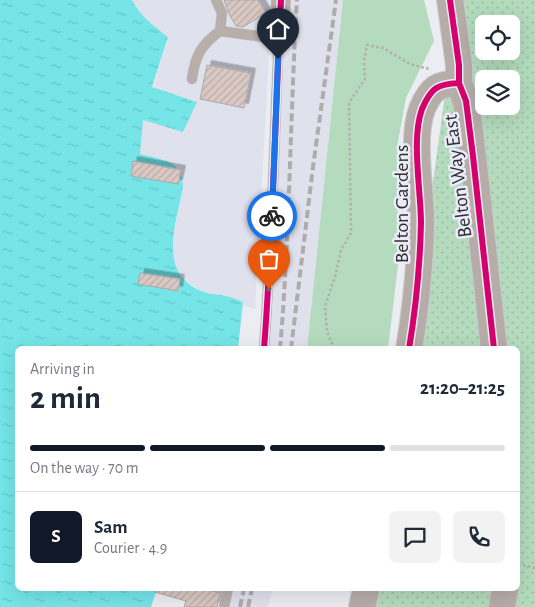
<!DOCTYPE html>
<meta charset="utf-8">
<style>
body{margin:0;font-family:"Alegreya Sans",sans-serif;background:#f2f2f3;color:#1f2937;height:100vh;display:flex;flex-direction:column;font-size:19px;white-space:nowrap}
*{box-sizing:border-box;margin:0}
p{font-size:16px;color:#747a83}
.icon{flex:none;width:28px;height:28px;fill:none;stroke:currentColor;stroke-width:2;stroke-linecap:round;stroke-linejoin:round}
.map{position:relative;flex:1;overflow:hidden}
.panel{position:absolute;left:15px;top:346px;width:505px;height:245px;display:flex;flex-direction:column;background:#fff;border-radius:8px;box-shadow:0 5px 20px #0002}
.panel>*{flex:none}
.fabs{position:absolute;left:475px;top:15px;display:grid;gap:10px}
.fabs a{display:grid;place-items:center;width:45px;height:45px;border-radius:8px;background:#fff;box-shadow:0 5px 20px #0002;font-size:25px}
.pin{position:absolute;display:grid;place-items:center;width:42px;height:42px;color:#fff;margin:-51px -21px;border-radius:50% 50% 50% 0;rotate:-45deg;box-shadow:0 0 5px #0007}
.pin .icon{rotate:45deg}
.courier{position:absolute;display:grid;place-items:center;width:50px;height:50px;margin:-25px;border:4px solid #1a73e8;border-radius:50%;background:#fff;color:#222;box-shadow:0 1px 6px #0007}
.headline em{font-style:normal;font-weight:700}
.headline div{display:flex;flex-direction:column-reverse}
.headline{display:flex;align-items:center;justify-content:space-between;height:85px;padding:0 15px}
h1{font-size:32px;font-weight:700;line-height:38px}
.bar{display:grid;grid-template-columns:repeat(4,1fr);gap:8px 5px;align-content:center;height:60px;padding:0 15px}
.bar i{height:6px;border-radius:4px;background:#e0e1e3}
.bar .on{background:#111827}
.bar p{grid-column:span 4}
.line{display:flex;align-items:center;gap:12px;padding:0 15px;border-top:1px solid #e0e1e3}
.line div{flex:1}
.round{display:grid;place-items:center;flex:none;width:52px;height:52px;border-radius:8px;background:#f2f2f3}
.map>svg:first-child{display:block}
.built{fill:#dfe1ed}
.grass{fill:#b4dbbd}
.park{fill:url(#park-dots);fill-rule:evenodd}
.water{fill:url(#water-ripples)}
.building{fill:url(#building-hatch);stroke:#aba9aa;filter:url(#shadow)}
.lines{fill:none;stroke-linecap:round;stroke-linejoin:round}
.lane-casing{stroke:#cbcbcf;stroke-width:11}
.street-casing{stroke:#cbcbcf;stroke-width:20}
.secondary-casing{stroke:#cbcbcf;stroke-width:28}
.path{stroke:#b3aead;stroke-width:2.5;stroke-dasharray:2.5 2.5;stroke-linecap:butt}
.lane{stroke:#b8afaa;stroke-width:10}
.street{stroke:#b8afaa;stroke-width:19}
.secondary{stroke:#b6ada9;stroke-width:26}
.rail{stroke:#b0acac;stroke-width:4;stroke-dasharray:8 4;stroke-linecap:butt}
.cycleway-casing{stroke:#e9ebf6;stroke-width:9}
.cycleway{stroke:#d6006c;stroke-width:6}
.done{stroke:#707176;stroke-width:5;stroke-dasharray:0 9}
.route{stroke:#1a73e8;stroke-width:6}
.labels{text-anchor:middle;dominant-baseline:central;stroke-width:5;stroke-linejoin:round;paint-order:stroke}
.street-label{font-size:20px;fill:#2e2e32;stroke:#e9ebf6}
</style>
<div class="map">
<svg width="535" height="607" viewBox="0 0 535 607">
<defs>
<pattern id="park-dots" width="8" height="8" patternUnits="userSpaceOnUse" patternTransform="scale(1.25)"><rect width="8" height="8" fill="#b4dbbd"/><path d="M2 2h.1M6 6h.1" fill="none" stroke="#9bbca3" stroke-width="1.8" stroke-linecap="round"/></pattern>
<pattern id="water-ripples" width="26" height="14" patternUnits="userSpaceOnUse" patternTransform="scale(1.25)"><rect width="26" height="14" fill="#75e5e8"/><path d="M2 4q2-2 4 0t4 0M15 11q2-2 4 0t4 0" fill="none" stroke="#66c5c7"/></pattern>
<pattern id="building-hatch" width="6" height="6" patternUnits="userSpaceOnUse" patternTransform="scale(1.25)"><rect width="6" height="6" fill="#dac8c3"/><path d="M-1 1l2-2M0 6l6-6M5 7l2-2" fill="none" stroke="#bbaca8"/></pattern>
<filter id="shadow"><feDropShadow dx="4.5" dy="-4.5" stdDeviation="0" flood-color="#0004"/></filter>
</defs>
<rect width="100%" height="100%" fill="#ecedf3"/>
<path class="built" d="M132 0H272L255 309 243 305V302L199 290 185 281 176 268 174 260 172 244 183 186 171 162 140 154 143 120 168 38 150 23 136 9Z
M287 0H343L307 349H269L274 292 279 164Z
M232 589H273L268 607H227Z"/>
<path class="grass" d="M343 0H424L434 41 406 98 397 147 398 265 388 349H307Z"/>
<path class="park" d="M458 0H535V607H372L376 589H518V349H410ZM484 24H511V51H484ZM484 79H511V106H484Z"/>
<path class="water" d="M0 0H132C140 16 154 26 168 37L152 87 197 102 183 132 143 120 140 154C161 160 182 159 183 186 178 220 156 270 199 290 207 294 217 294 225 296 232 297 238 300 243 302L238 349H18V589H157L151 607H0Z"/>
<path class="building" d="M224 0H258L266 13 243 27 236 26 229 14Z
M207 65 251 73 244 108 200 99Z
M133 161 181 170 178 184 131 176Z
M140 273 180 279 178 291 138 284Z
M156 589H204L220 593 217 607H184L186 601 155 592Z"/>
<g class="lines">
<g class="lane-casing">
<path id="lane" d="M216 0 222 13 220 31 279 39C274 142 272 246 264 349
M192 79C195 56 201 45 220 31
M224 607 228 589"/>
</g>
<g class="street-casing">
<path id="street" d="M279 39 281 0"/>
</g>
<g class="secondary-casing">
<path id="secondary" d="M450 0 459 65V83L466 101 473 156 494 349
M409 349C416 307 420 266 421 223 421 191 411 139 422 109 431 88 437 84 459 83
M362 607 366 589
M502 607 505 589"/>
</g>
<path class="path" d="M334 349 327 331 325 306 335 277 341 250 351 233 349 103 365 79 364 61 367 45 383 48 410 64 429 69
M518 564 535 568"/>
<use href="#lane" class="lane"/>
<use href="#street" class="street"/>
<use href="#secondary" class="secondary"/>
<path class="rail" d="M280 349C290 233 290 116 297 0
M291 349 313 167 336 0
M240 607 244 589
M248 607 252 589"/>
<g class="cycleway-casing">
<path id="cycleway" d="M450 0 459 65V83L466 101 473 156 494 349
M264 349C273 233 275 116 281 0
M409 349C416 307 420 266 421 223 421 191 411 139 422 109 431 88 437 84 459 83"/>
</g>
<use href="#cycleway" class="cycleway"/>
</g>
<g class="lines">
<path class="done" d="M269 289 272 216"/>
<path class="route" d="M272 216 278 59"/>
</g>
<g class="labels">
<g class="street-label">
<text transform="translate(458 176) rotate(-97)">Belton Way East</text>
<text transform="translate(402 204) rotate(-90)">Belton Gardens</text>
</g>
</g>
</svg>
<div class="fabs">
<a><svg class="icon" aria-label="locate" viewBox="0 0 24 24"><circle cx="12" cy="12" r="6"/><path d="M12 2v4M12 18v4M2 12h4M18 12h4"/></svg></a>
<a><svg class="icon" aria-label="layers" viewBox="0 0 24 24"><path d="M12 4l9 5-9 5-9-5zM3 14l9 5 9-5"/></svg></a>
</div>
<div class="pin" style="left:269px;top:289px;background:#ea580c"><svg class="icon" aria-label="bag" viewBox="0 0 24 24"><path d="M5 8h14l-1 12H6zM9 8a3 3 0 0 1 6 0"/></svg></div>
<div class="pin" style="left:278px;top:59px;background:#1f2937"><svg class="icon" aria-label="home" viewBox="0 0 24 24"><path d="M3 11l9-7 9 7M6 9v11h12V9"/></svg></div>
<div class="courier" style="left:272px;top:216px"><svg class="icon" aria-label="bike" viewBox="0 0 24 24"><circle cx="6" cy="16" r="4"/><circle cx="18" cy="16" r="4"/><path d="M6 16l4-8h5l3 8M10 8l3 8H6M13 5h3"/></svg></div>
<section class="panel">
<div class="headline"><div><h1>2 min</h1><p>Arriving in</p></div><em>21:20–21:25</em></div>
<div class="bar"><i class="on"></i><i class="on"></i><i class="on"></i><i></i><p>On the way · 70 m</p></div>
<div class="line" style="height:90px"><b class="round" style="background:#111827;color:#fff">S</b><div><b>Sam</b><p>Courier · 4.9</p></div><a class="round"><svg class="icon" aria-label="chat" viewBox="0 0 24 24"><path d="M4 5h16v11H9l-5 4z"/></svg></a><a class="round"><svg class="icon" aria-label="phone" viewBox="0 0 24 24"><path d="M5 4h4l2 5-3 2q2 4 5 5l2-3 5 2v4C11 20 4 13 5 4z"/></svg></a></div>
</section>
</div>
